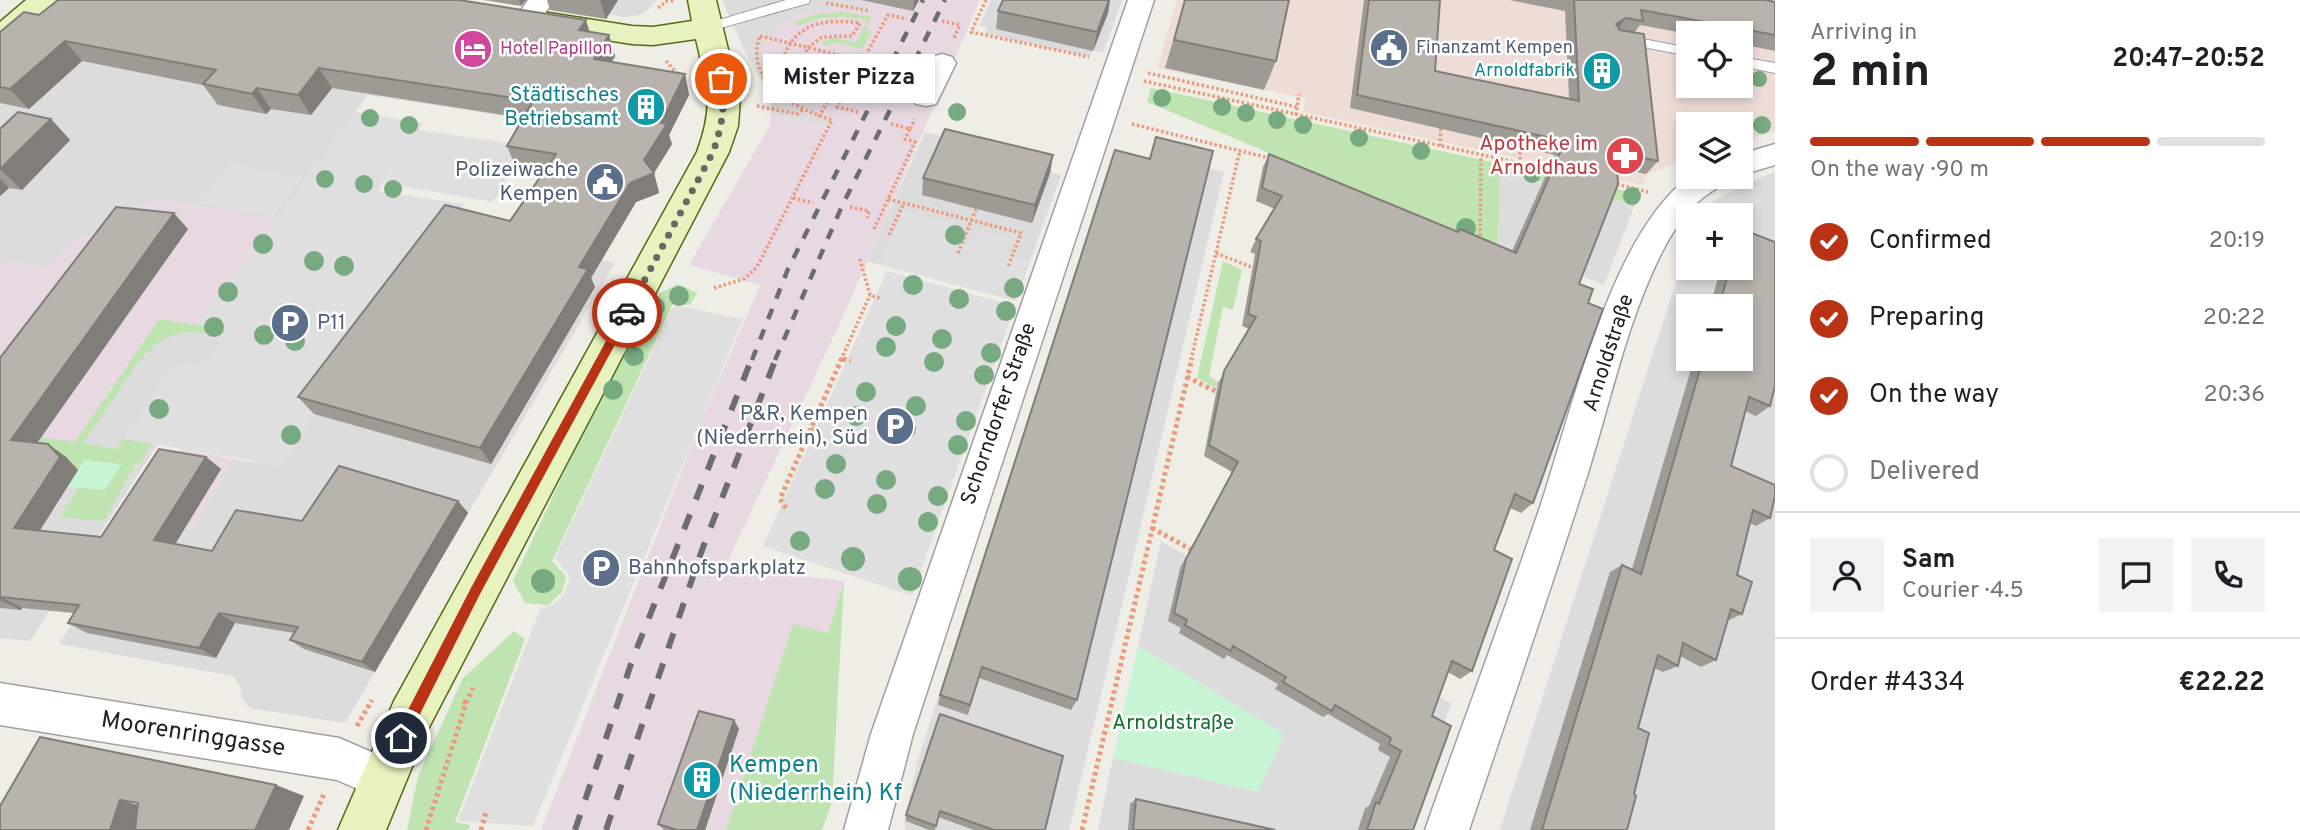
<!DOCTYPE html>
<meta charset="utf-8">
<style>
body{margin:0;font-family:Overpass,sans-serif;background:#f2f2f2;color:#202124;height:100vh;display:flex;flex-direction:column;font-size:26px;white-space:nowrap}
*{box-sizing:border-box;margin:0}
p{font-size:23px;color:#757577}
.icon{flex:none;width:38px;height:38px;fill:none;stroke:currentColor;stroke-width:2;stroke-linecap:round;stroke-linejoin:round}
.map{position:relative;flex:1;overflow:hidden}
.panel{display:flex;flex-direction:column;background:#fff;width:525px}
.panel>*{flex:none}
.controls{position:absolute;left:1676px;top:21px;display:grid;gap:14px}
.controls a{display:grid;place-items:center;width:77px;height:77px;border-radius:0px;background:#fff;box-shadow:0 4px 10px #0003;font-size:35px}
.pin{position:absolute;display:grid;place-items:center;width:60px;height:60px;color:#fff;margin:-30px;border:4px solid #fff;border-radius:50%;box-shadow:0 2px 7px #0007}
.courier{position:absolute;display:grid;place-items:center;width:70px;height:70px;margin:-35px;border:5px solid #b93214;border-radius:50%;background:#fff;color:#222;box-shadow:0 2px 9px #0007}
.bubble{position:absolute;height:49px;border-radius:0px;background:#fff;box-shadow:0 4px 10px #0003;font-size:23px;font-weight:700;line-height:49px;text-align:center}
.overview em{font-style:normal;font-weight:700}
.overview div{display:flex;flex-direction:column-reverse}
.overview{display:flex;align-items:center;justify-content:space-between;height:119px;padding:0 35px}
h1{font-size:46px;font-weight:700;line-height:52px}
.bar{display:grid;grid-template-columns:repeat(4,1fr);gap:10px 7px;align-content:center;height:84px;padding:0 35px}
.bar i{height:9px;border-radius:5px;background:#e0e0e0}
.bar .selected{background:#b93214}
.bar p{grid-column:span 4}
.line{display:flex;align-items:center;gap:18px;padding:0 35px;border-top:2px solid #e0e0e0}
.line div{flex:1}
.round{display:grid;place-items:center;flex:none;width:74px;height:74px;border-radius:0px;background:#f2f2f2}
ol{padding:0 35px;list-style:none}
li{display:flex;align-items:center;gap:21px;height:77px}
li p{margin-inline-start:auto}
li .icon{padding:7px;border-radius:50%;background:#b93214;color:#fff;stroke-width:4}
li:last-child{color:#757577}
li i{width:38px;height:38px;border:4px solid #e0e0e0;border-radius:50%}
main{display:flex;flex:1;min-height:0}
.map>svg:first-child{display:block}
.residential{fill:#dddcdc;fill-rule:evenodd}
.commercial{fill:#eedcd7;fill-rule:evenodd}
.industrial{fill:#e7d8e2}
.grass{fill:#c0e4b1}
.park{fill:#c7f4d3}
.parking{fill:#dfdfdf}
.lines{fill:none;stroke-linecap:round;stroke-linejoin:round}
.lane-casing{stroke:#a0a0a0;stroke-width:2}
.street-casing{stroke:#a0a0a0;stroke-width:3}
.secondary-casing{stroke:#516c10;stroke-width:3}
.path-far1{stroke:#ec9a79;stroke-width:3.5;stroke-dasharray:2.5 2.5;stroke-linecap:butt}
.path{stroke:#ec9a79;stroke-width:5;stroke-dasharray:3.5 3.5;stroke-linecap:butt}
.lane{fill:#fff;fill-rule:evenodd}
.street{fill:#fff;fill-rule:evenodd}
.secondary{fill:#e7f3bf;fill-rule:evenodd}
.rail-far1{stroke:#6d6d6d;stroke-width:4.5;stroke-dasharray:11 11;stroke-linecap:butt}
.rail{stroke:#6d6d6d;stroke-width:6;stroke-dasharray:16 16;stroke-linecap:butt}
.tree{fill:#77aa81}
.wall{fill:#9e9a94}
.shaded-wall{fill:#817d78}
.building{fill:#b8b3ac;stroke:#817d78;stroke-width:2}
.route{fill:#b93214}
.done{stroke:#676765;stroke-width:7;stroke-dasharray:0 12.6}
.labels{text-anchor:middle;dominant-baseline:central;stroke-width:5;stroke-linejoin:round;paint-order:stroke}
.far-service-label{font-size:18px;fill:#4e5e75;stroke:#fff;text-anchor:start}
.far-hotel-label{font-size:18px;fill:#b23c85;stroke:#fff;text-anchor:start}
.far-culture-label{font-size:18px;fill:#0d838f;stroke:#fff;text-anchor:end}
.culture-label{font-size:21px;fill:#0d838f;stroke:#fff;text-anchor:end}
.health-label{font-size:21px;fill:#be3a42;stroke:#fff;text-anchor:end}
.service-label{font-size:21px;fill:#4e5e75;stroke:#fff;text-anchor:end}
.street-label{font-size:21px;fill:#1f1f1f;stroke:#fff}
.park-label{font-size:21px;fill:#16732f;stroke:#fff}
.near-street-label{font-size:24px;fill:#1f1f1f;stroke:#fff}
.near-culture-label{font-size:24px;fill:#0d838f;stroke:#fff;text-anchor:start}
</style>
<main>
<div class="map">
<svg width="1775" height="830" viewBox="0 0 1775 830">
<rect width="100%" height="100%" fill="#eeede6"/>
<path class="residential" d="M66 0H284L617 56 571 126 368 95 276 219 157 199 101 239 81 236 46 268 5 260 0 267V57Z
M548 0H657L644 14 625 17 545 4Z
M722 0H855L868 3 863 11 834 8 769 77 786 92 817 104 831 117 826 126 771 114V98L746 54Z
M991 0H1122L1103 53 1092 51 1090 57 985 34 987 28 979 26Z
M925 132 1035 159 1047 171 1061 175 1016 301 867 261Z
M1149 154 1224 172 1069 830H906L904 822 917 763 1109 168 1142 176Z
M1500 172 1607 196 1634 207 1604 285 1514 248 1511 254 1498 248Z
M1775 172V830H1500L1689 241V268H1741V215H1703L1716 199 1747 183ZM1689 306H1741V359H1689Z
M455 225 615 263 345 723 250 708 242 699 240 686 233 676 59 644 138 519 193 528 234 459 254 463 256 460 282 466 295 440Z
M159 319 226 330 158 444 30 641 0 638V431L75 442Z
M1161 541 1451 703 1404 830H1098L1113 758 1258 792 1284 734 1138 646Z"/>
<path class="commercial" d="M1177 0H1775V131L1741 142V124H1689V159L1647 174 1643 185 1303 112 1305 98 1157 68ZM1689 33H1741V86H1689Z"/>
<path class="industrial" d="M855 0H980L845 312 725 567 844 581 828 633 793 625 726 830H541L702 419 760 285 689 265 769 127 771 114 826 126 831 117 815 113 817 104 786 92 769 77 762 62 765 40 785 23 810 11 834 8 863 10 867 3Z
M158 199 276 219 197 325 159 319 75 442 0 431V267L5 260 46 267 81 236 101 239 126 211Z
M181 449 234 459 193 528 138 519Z"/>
<path class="grass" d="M846 12 872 17 865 29 872 31 862 49 837 43 826 46 821 42 833 38 856 42 867 21C843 14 821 16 798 26L793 22 820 13Z
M800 58 810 73 842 83 839 90C818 86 797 83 788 60Z
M777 61C784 84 803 89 824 95L820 101C797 94 776 88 768 62Z
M1151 88 1639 194 1634 207 1607 196 1500 172 1498 248 1147 102Z
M276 219 224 333 220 336C166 322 147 348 120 389 108 407 96 425 83 443L117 449 124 439 152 443 140 463H136L104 521 60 517 78 488 105 490 121 464 85 460 67 487 0 431 75 442 159 319 197 325Z
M1223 261 1242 270 1233 310 1223 307 1209 376 1218 382 1216 388 1197 378Z
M678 284 697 293 690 305 673 304 552 561 566 576 562 592 548 605 525 603 513 581 606 384 660 293Z
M844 581 832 802 822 830H726L793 624 828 633Z
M514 631 525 639 455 822 470 825 468 830H407L418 776 463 678Z"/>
<path class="park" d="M84 460 122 464 105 490 67 487Z
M1138 646 1284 734 1258 792 1113 758Z"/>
<path class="parking" d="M355 112 422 123 419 130 526 146 493 202 384 183 402 154 378 191 464 204 455 225 295 440 298 442 282 466 124 439 172 370 188 364 201 367 226 331 197 325Z
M230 164 303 177 273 217 197 203Z
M904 210 958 224 951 240 973 246 979 230 1013 238 1007 254 1030 261 1023 281 1012 279 1005 298 879 264Z
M887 271 1015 306 912 596 763 546Z
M674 305 743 319 533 826 458 821 540 609 553 605 565 592 570 577 555 558Z"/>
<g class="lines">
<g class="lane-casing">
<path id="lane" d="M786 0H810L809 3 707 32 700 28 702 25Z
M1623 35 1689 48V56L1618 42 1616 39Z
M1741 57 1775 63V73L1741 66Z"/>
</g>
<g class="street-casing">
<path id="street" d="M528 0H554L537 25 528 27 519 25 515 19Z
M1128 0H1154L913 734 888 830H844L871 734Z
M942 54 952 57 956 63 936 104 926 106 916 104 912 97 932 57Z
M1775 144V165L1741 175V154Z
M1689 177H1727C1721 188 1709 192 1699 201 1682 216 1670 236 1660 256 1626 325 1611 400 1588 473 1550 592 1509 711 1469 830H1425C1462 725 1501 621 1537 516 1570 421 1608 237 1689 177Z
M0 683 339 738 397 763 404 778 397 793 382 800 337 780 0 725Z"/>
</g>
<g class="secondary-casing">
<path id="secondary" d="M26 0H57L10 44 0 46V22Z
M688 0H716L740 99 738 126 729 152 426 733 386 830H338L394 701 697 152C715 103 707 88 696 39L653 45 632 44 536 29 526 26 522 20 526 14 536 11 632 26 653 27 692 21Z"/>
</g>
<path class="path-far1" d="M986 0 971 32 1089 57
M826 3 870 11
M658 8 667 1H674
M942 21 960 25 953 40
M760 36 868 62
M868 51 888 15 907 19
M666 61 681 78
M856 71 837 107 858 112
M1148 73 1297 107
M1144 81 1552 170
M757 106 797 114 803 110
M1296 115 1299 94
M819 117 832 93 796 80 783 60C793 23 826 18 860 23L852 36 822 37 807 48 806 59 815 70 840 78 852 58
M891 124 910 129 915 119
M1132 124 1273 159
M1440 146 1441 126
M1520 147V164
M1612 183 1648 192
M793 198 813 203
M888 199 1021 233 1008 267
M850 207 869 211 867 218
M874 229 915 142 905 139 910 129
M889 235 904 203
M1480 241 1481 156
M958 253 976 209
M1216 253 1256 269
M860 259 870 295 881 299
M714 288 744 279 757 267 832 120C795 108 743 83 760 36
M843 359 848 360
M841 360 870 295
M1191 360 1240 150"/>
<path class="path" d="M843 359 851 361
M1187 377 1219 393
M811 429 819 431
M786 508 780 499 842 358
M1152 528 1192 550
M466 703 473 688
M357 726 372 700
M308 830 324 794
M426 830 466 703 460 701
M481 830 486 812
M1082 830 1192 358"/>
<use href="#lane" class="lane"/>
<use href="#street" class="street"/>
<use href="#secondary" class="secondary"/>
<path class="rail-far1" d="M752 360 788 269 923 0
M775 360 842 206 945 0"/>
<path class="rail" d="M575 830 633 658 752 358
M606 830 702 550 776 358"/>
</g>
<g class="tree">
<circle cx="1759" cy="79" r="8"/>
<circle cx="1162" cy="98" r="9"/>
<circle cx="1222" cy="107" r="9"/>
<circle cx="957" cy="112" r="9"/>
<circle cx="1246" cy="113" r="9"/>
<circle cx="370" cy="118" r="9"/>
<circle cx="1277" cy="120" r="9"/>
<circle cx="409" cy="125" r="9"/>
<circle cx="1303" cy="125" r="9"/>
<circle cx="1762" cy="125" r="9"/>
<circle cx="1359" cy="138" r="9"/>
<circle cx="1421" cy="151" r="9"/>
<circle cx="1532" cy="174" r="9"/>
<circle cx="325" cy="179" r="9"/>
<circle cx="364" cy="184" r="9"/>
<circle cx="393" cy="189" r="9"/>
<circle cx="1632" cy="196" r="9"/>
<circle cx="1466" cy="228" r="10"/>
<circle cx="955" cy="235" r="10"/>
<circle cx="263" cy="244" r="10"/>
<circle cx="314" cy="261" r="10"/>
<circle cx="344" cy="266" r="10"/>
<circle cx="913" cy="285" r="10"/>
<circle cx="1014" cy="288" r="10"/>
<circle cx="228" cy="292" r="10"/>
<circle cx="679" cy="296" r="10"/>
<circle cx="959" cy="299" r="10"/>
<circle cx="655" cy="307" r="10"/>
<circle cx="1006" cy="311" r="10"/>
<circle cx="896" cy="326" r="10"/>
<circle cx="214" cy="327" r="10"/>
<circle cx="641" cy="333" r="10"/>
<circle cx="264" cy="335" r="10"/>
<circle cx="942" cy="339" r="10"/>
<circle cx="295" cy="341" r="10"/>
<circle cx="886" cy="347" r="10"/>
<circle cx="991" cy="353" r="10"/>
<circle cx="634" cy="356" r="10"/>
<circle cx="934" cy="362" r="10"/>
<circle cx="984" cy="375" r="10"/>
<circle cx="613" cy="390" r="10"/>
<circle cx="866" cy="392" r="10"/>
<circle cx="916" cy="406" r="10"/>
<circle cx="159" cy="409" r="10"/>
<circle cx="856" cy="416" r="10"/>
<circle cx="966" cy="421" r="10"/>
<circle cx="906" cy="429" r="10"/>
<circle cx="291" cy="435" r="10"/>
<circle cx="958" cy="445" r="10"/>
<circle cx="836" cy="464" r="10"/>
<circle cx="886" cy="480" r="10"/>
<circle cx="825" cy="489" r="10"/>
<circle cx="938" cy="496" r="10"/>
<circle cx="877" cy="504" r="10"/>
<circle cx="928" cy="522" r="10"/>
<circle cx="800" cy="541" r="10"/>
<circle cx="853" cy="559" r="12"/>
<circle cx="910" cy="579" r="12"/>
<circle cx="543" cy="581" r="12"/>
</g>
<path class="wall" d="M484 0H526L521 6Z
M547 0H618L606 19 550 10Z
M861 0H919L913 11Z
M1003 0H1110L1108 13 1093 51 996 29 998 11Z
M1185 0 1276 61 1264 90 1165 68Z
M1364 0H1440L1435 71 1569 98 1565 11 1509 0H1766L1775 2V51L1741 44V33H1689V34L1640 25 1634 33 1658 161 1646 174 1617 168 1579 284 1588 303 1533 503 1521 513 1510 508 1494 550 1472 671 1460 679 1448 672 1432 716 1413 830H1358L1365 808 1369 806 1390 757 1378 750 1380 744 1328 714 1323 717 1275 689 1278 684 1227 655 1224 659 1179 633 1181 628 1168 621 1180 568 1232 472 1204 456 1218 383 1249 329 1242 326 1255 254 1250 252 1256 239 1275 209 1256 201 1263 167 1269 154 1457 232 1512 251 1555 155 1350 108Z
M39 15 590 32 609 35 615 56 611 62 685 74 689 95 669 135 672 144 654 173 659 193 636 202 591 278 595 287 491 464 314 414 298 397 510 221 544 171 515 166 507 146 523 118 332 88 311 115 271 109 266 114 218 105 203 85 82 61 29 109 0 103V32Z
M51 119 70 140 22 190 9 188 0 196V129Z
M1115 150 1077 700 1071 710 979 678 968 715 938 705 940 695Z
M1053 155 1050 173 1032 223 922 195 923 178Z
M188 229 37 443 66 457 78 470 39 531 101 537 206 457 221 469 175 544 212 551 302 521 458 501 468 513 375 672 304 649 290 640 294 633 235 623 216 658 87 633 68 623 74 613 22 608 21 610 0 608V358Z
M1721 268H1741L1770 406 1756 416 1745 411 1731 466 1770 518 1756 526 1750 523 1737 575 1742 614 1727 621 1716 660 1701 667 1680 656 1678 666 1663 672 1654 668 1638 728 1634 794 1627 830H1530L1610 572 1622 565 1632 569 1694 359H1741V306H1710Z
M940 714 1045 830H974L938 817 935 830H929L906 821V815Z
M734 720 739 729 705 830H664L658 824Z
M1136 799 1275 830H1128L1130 804Z"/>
<path class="shaded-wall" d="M519 0H526L521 6Z
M600 0H618L606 19Z
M914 0H919L913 11 914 2Z
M1109 0H1110L1108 13 1093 51 1097 32Z
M1626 18 1616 31V24Z
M586 20 592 40 579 30Z
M609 35 615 56 600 80 594 59Z
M65 41 82 61 29 109 10 89Z
M319 68 332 88 311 115 298 95Z
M685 74 689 95 669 135 672 144 654 173 659 193 636 202 591 278 595 287 491 464 480 448 579 267 644 160 661 123Z
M257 88 271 109 266 114 252 94Z
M51 119 70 140 22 190 1 170Z
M1053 155 1050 173 1032 223 1035 205Z
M0 179 9 188 0 196Z
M174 213 188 229 30 453 11 440Z
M48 444 66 457 78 470 34 540 14 528Z
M206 457 221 469 171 551 154 540Z
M458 501 468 513 375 672 362 662Z
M1 597 22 608 21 610 0 600Z
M219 613 235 623 216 658 199 648Z
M734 720 739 729 705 830H697Z
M276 785 304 796 289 830H255Z
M120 800 155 810 149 830H110Z"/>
<path class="building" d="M58 0H459L586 20 579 30 609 35 594 59 685 74 661 123 667 124 644 160 654 173 630 183 579 267 588 269 480 448 298 397 445 205 510 221 556 154 507 146 533 101 319 68 298 95 257 88 252 94 203 84 216 70 65 41 10 89 0 87V32L24 12 39 15Z
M1003 0H1109L1097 32 998 11Z
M1185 0H1289L1276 61 1174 40Z
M1369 0H1440L1435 71 1579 101 1574 0H1766L1775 2V35L1641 10 1643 21 1626 18 1616 24 1620 30 1644 34 1658 161 1616 152 1618 184 1579 284 1593 289 1588 303 1603 309 1533 503 1515 494 1494 550 1512 559 1472 671 1452 661 1432 716 1451 726 1413 830H1367L1376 802 1379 804 1401 751 1389 744 1391 738 1335 705 1332 711 1283 682 1286 677 1233 646 1231 651 1185 625 1187 620 1174 613 1186 559 1238 462 1209 445 1224 371 1256 317 1248 314 1261 241 1256 239 1282 196 1262 188 1269 154 1458 232 1460 229 1516 253 1565 141 1357 95Z
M18 112 51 119 0 169V129Z
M945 129 1053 155 1035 205 923 178Z
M1156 137 1213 151 1077 700 982 667 970 705 940 695 1115 150 1150 159Z
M116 207 174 213 11 440 48 444 60 457 14 528 101 537 159 449 206 457 154 540 212 551 236 510 302 521 339 466 458 501 362 662 290 640 298 627 219 613 199 648 68 623 79 605 1 597 0 599V358Z
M1741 229 1775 242V386L1770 406 1749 397 1731 466 1775 485V496L1770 518 1753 510 1737 575 1752 582 1742 614 1731 609 1716 660 1683 643 1678 666 1658 655 1638 728 1649 733 1634 794 1636 796 1627 830H1542L1622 565 1641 574 1703 359H1741V306H1719L1730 268H1741Z
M699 711 734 720 697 830H677L658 824Z
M940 714 1063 756 1045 830H994L940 811 936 826 906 815Z
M40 737 276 785 255 830H135L138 803 120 800 110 830H0V806Z
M1136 799 1275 830H1133Z"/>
<path class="route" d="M627 309 632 313 480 594 406 742H396V733L472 586 623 310Z"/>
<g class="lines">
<path class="done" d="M627 313 713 152C722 126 726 105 721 79"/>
</g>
<defs>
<g id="civic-disc" transform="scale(2.0125)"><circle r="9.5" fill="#5c6f8a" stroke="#fff"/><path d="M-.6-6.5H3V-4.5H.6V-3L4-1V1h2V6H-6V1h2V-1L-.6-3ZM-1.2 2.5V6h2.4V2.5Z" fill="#fff"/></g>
<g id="hotel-disc" transform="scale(2.0125)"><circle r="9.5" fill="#d1479c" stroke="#fff"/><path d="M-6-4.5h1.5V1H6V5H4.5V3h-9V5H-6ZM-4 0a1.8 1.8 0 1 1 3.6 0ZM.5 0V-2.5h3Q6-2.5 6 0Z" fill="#fff"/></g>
<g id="building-disc" transform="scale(2.0125)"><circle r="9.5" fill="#0f9aa8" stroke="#fff"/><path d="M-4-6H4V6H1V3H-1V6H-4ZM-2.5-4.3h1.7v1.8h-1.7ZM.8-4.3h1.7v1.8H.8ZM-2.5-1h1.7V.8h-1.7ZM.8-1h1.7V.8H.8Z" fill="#fff"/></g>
<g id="pharmacy-disc" transform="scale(2.0125)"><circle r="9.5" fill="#e0444e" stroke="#fff"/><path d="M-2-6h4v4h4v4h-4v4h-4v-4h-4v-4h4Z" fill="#fff"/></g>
<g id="parking-disc" transform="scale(2.0125)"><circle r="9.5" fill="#5c6f8a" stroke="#fff"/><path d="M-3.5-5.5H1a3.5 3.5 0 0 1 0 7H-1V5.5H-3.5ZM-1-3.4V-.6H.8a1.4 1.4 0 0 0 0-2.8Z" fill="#fff"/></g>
</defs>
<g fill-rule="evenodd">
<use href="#civic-disc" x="1389" y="48"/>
<use href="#hotel-disc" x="473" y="49"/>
<use href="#building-disc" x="1602" y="71"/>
<use href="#building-disc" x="646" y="107"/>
<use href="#pharmacy-disc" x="1625" y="156"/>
<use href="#civic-disc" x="605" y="182"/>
<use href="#parking-disc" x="290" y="323"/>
<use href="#parking-disc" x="895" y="426"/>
<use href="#parking-disc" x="601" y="568"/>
<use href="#building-disc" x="702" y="780"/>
</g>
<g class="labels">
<g class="far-service-label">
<text x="1416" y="48">Finanzamt Kempen</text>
</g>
<g class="far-hotel-label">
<text x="500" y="49">Hotel Papillon</text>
</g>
<g class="far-culture-label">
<text x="1575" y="71">Arnoldfabrik</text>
</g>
<g class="culture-label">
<text x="619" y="95">Städtisches<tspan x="619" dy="24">Betriebsamt</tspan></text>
</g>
<g class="health-label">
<text x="1598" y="144">Apotheke im<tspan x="1598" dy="24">Arnoldhaus</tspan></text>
</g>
<g class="service-label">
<text x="578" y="170">Polizeiwache<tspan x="578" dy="24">Kempen</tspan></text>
<text x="317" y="323" text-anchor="start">P11</text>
<text x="868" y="414">P&amp;R, Kempen<tspan x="868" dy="24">(Niederrhein), Süd</tspan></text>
<text x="628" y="568" text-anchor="start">Bahnhofsparkplatz</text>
</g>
<g class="street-label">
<text transform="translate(1609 353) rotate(-72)">Arnoldstraße</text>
<text transform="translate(999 414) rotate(-71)">Schorndorfer Straße</text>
</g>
<g class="park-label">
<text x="1173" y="723">Arnoldstraße</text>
</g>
<g class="near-street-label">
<text transform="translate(193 735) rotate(9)">Moorenringgasse</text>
</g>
<g class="near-culture-label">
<text x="729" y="766">Kempen<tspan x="729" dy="28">(Niederrhein) Kf</tspan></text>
</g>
</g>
</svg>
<div class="controls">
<a><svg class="icon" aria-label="locate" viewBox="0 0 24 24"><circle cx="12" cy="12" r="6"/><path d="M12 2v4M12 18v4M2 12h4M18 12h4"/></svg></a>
<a><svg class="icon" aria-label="layers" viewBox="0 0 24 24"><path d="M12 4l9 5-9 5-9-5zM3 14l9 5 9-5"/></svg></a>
<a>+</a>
<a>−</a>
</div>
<div class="pin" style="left:721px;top:79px;background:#ea580c"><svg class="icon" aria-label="bag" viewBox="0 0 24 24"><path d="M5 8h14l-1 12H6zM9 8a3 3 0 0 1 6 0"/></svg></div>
<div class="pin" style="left:401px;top:738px;background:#1f2937"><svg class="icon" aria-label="home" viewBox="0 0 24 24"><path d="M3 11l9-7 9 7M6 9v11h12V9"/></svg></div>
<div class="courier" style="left:627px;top:313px"><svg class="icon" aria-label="car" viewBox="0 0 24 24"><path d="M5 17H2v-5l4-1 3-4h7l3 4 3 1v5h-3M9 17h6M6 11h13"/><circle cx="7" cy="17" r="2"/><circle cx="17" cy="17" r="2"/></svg></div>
<div class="bubble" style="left:763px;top:54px;width:172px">Mister Pizza</div>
</div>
<section class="panel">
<div class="overview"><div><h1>2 min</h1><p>Arriving in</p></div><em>20:47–20:52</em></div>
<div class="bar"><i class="selected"></i><i class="selected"></i><i class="selected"></i><i></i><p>On the way · 90 m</p></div>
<ol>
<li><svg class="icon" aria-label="check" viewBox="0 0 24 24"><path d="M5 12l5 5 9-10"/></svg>Confirmed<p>20:19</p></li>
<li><svg class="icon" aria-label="check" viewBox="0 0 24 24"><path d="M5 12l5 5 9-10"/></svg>Preparing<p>20:22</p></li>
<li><svg class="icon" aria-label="check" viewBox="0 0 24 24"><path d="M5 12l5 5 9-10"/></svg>On the way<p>20:36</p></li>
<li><i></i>Delivered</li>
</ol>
<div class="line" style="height:126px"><a class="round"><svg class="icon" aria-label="person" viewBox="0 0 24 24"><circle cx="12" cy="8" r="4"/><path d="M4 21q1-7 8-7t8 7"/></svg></a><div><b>Sam</b><p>Courier · 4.5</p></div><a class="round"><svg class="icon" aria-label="chat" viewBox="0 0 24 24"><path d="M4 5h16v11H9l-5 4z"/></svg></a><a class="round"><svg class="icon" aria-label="phone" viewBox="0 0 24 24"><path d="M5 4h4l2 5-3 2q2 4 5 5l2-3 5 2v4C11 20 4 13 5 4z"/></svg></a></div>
<div class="line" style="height:91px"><div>Order #4334</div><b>€22.22</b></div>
</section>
</main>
